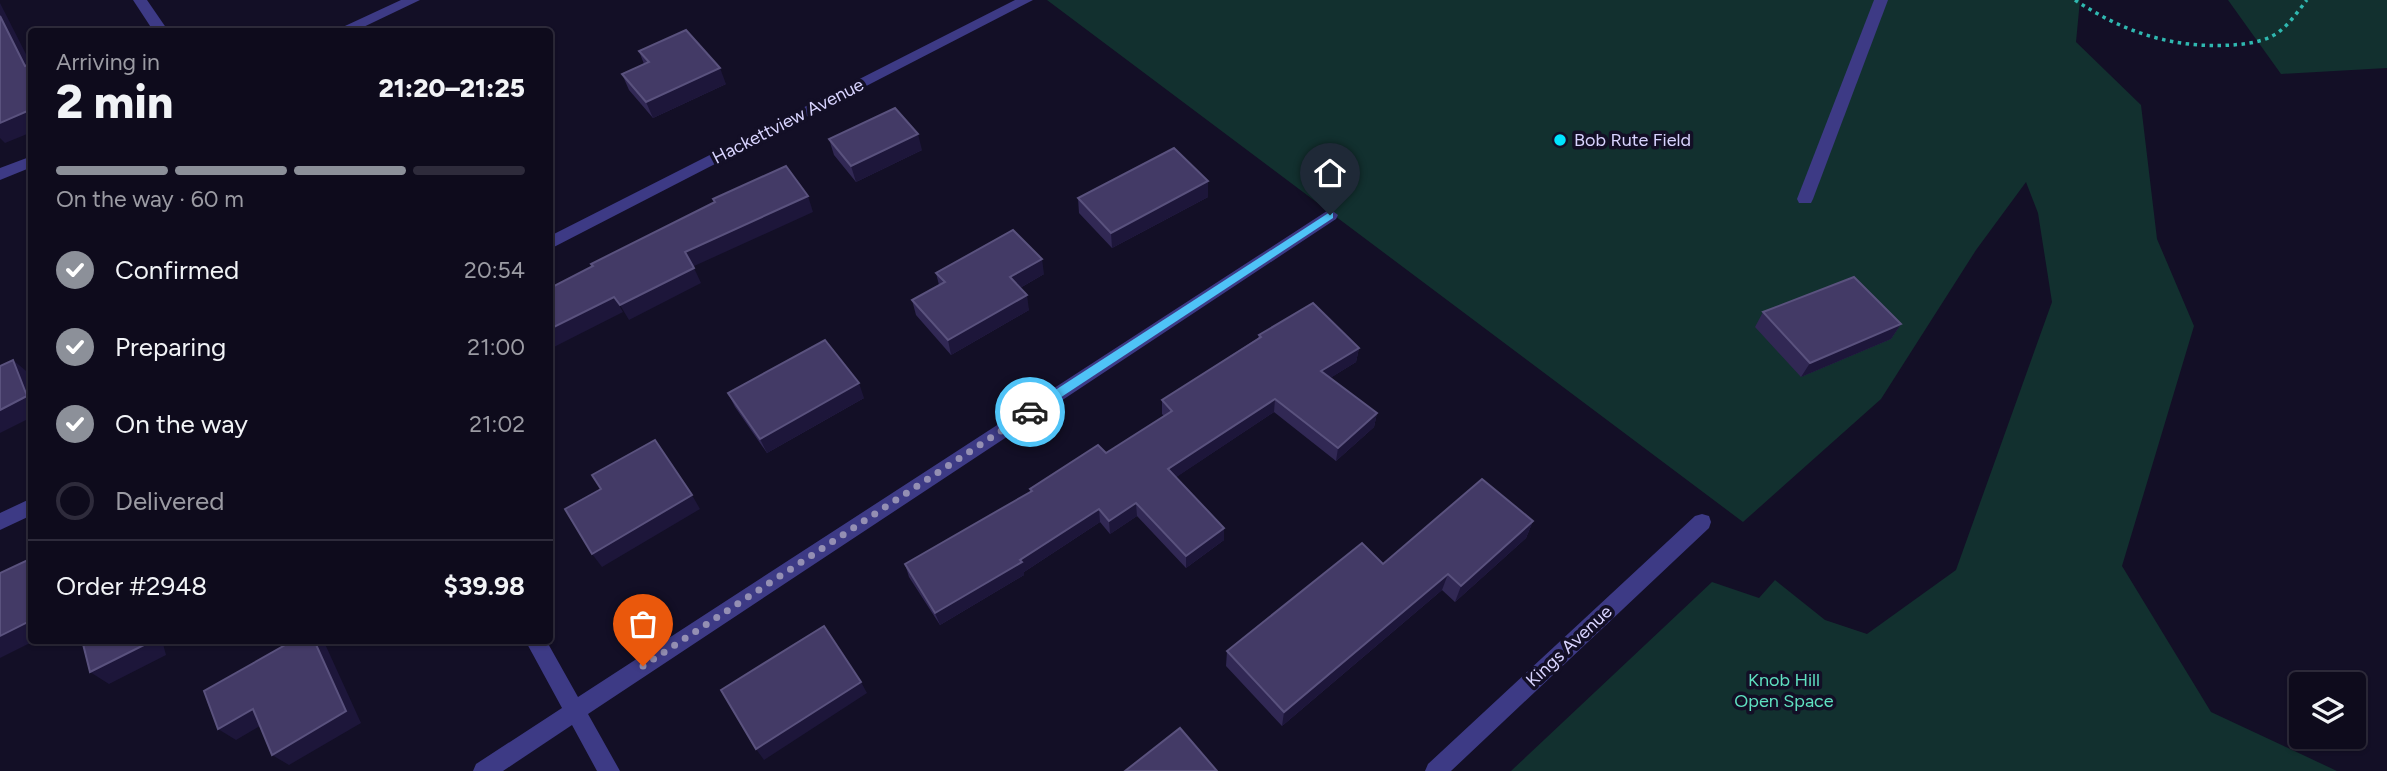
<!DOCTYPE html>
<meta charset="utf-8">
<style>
body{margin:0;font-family:Figtree,sans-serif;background:#1c1929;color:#f1f3f6;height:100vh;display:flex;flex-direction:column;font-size:26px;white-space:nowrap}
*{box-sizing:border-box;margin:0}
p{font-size:23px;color:#9b9ba3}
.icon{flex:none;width:38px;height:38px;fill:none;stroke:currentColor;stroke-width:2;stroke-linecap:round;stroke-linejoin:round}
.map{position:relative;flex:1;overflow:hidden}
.panel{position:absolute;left:28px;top:28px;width:525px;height:616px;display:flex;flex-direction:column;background:#0e0b1c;border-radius:7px;box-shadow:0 2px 5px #0004,0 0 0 2px #2e2b3b}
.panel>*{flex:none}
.fabs{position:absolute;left:2289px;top:672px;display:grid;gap:14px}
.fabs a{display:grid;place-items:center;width:77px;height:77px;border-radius:7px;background:#0e0b1c;box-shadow:0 2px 5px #0004,0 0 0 2px #2e2b3b;font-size:35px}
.pin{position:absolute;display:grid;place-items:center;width:60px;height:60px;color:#fff;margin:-72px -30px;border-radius:50% 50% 50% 0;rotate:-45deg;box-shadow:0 0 7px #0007}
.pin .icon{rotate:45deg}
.courier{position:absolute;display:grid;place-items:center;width:70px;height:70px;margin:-35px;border:5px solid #4fc3f7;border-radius:50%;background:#fff;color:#222;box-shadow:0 2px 9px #0007}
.overview em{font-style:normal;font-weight:800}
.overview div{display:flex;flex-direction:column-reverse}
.overview{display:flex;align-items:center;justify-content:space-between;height:119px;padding:0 28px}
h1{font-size:46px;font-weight:800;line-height:52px}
.bar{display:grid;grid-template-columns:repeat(4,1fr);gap:10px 7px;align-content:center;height:84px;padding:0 28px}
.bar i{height:9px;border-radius:5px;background:#2e2b3b}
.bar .active{background:#8c9099}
.bar p{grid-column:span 4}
.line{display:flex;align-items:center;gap:18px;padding:0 28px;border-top:2px solid #2e2b3b}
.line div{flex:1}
ol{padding:0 28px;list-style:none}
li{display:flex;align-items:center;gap:21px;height:77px}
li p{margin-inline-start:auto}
li .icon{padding:7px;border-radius:50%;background:#8c9099;color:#fff;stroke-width:4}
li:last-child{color:#9b9ba3}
li i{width:38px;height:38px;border:4px solid #2e2b3b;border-radius:50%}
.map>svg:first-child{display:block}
.green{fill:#12302f}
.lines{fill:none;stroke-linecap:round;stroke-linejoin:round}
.path{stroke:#2fb8b0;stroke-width:3.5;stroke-dasharray:3.5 4.5;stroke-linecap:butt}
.lane{fill:#3d3a85;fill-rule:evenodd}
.street{fill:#3d3a85;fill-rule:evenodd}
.wall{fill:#312854}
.shaded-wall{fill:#1d163a}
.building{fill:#433a66;stroke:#5a527e;stroke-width:2}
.route{fill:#4fc3f7}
.done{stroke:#948fb3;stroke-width:7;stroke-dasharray:0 12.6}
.poi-dot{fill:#00e5ff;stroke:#130f26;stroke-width:2.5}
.labels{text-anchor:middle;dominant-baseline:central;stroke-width:7;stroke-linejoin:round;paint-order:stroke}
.street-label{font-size:18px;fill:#d9d4ff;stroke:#130f26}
.poi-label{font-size:18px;fill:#d9d4ff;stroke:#130f26;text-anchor:start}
.park-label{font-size:18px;fill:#5fe0c0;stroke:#130f26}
</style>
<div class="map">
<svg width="2387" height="771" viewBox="0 0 2387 771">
<rect width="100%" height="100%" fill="#130f26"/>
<path class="green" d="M1047 0H2080L2076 42 2141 105 2157 239 2194 326 2122 566 2211 712 2337 771H1511L1712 582 1759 598 1775 580 1825 620 1867 634 1956 570 2052 302 2038 213 2026 182 1976 250 1881 399 1743 522Z
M2228 0H2387V68L2281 74Z"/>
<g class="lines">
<path class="path" d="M2075 0C2123 32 2174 49 2232 45 2246 44 2262 42 2274 35 2288 27 2297 12 2307 0"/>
<path class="lane" d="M1874 0H1888L1813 199 1811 203H1799L1797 199Z"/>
<path class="street" d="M133 0H147L169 32H154Z
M401 0H420L353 32H332Z
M1015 0H1033L550 249V236Z
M32 156V167L0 180V168Z
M1330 209 1338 215 1336 219 588 714 620 771H597L572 725 503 771H473L476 764 562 708 525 640H546L578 697Z
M32 498V515L0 530V513Z
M1702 514 1709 516 1711 522 1709 528 1451 771H1425L1428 764 1695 516Z"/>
</g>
<path class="wall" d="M639 51 726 84 653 118 629 90 622 74 644 64Z
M829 139 922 150 856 182 834 155Z
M1208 197 1112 248 1079 213 1078 198Z
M936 273 1044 274 1020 288 1029 310 951 355 916 315 912 300 939 285Z
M1763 312 1901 324 1891 339 1801 377 1755 327Z
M1259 335 1359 348 1356 362 1330 378 1377 413 1374 427 1336 461 1274 412 1176 477 1224 528V540L1186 568 1137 516 1110 534 1100 522 1024 572V575L940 625 909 577 905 564 1031 492 1030 489 1106 453 1164 416 1162 414V400L1258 338Z
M728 393 864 398 767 453 735 407Z
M1533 521 1526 538 1455 602 1442 590 1282 726 1226 666 1227 651Z"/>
<path class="shaded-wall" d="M0 3 32 66H25L0 16Z
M720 68 726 84 653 118 646 102Z
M32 109V132L5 143 0 138V123Z
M918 134 922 150 856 182 851 166Z
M1208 181V197L1112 248 1111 233Z
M808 196 813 212 692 267 685 252Z
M1042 259 1044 274 1013 292 1010 277Z
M694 268 701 283 629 320 620 305Z
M1027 295 1029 310 951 355 948 340Z
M614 297 623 312 550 349V329Z
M1901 324 1891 339 1801 377 1810 363Z
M1359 348 1356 362 1319 385 1321 371Z
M13 360 32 376V417L0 433V410Z
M859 383 864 398 767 453 760 439Z
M1275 399 1274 412 1169 482 1168 469Z
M1377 413 1374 427 1336 461 1338 448Z
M692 495 700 509 602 567 592 554Z
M1136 503 1137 516 1110 534 1109 521Z
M1099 509 1100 522 1024 572V575L940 625 935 613Z
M1533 521 1526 538 1455 602 1461 586Z
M1224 528V540L1186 568V556Z
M1448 574 1442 590 1282 726 1284 712Z
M32 620V640H36L0 658V636Z
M147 640H162L166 655 109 684 90 672Z
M314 640H321L325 644 361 723 289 765 272 755Z
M861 682 867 693 764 760 756 749Z
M253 709 270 720 236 740 218 729Z"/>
<path class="building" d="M0 16 25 66 32 64V109L0 123Z
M686 30 720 68 646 102 622 74 649 62 639 51Z
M895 108 918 134 851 166 829 139Z
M1174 148 1208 181 1111 233 1078 198Z
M786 166 808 196 685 252 694 268 620 305 614 297 550 329V288L593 266 591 264 715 202 713 199Z
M1013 230 1042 259 1010 277 1027 295 948 340 912 300 945 282 936 273Z
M1854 277 1901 324 1810 363 1763 312Z
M1313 303 1359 348 1321 371 1377 413 1338 448 1275 399 1168 469 1224 528 1186 556 1136 503 1109 521 1099 509 1020 560 1022 562 935 613 905 564 1032 491 1030 489 1098 445 1106 453 1172 411 1162 400 1261 337 1259 335Z
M825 340 859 383 760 439 728 393Z
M13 360 27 396 0 410V366Z
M655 440 692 495 592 554 565 509 601 489 592 475Z
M1482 479 1533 521 1461 586 1448 574 1284 712 1227 651 1362 543 1383 564Z
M32 558V620L0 636V573Z
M824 626 861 682 756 749 721 690Z
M82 640H147L148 643 90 672Z
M294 640H314L346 711 272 755 253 709 218 729 204 691Z
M1180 728 1217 771H1125Z"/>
<path class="route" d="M1330 212 1333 213V218L1034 415H1026V409Z"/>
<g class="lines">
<path class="done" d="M643 666 1030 412"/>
</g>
<circle class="poi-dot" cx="1560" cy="140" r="7"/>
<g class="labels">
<g class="street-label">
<text transform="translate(788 121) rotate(-27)">Hackettview Avenue</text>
<text transform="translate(1569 646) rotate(-43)">Kings Avenue</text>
</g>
<g class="poi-label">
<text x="1574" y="140">Bob Rute Field</text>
</g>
<g class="park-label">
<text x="1784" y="680">Knob Hill<tspan x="1784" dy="21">Open Space</tspan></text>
</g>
</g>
</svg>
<div class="fabs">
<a><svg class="icon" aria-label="layers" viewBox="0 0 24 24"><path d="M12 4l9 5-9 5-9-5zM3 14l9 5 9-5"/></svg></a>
</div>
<div class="pin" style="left:643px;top:666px;background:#ea580c"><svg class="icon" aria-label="bag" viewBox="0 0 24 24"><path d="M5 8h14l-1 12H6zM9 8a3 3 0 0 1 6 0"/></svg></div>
<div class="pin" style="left:1330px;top:215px;background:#1f2937"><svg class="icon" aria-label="home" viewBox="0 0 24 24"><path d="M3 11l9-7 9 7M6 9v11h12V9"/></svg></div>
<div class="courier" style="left:1030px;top:412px"><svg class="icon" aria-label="car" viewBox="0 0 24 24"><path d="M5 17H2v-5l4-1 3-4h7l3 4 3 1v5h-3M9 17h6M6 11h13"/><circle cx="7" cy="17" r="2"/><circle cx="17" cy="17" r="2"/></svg></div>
<section class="panel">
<div class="overview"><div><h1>2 min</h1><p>Arriving in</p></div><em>21:20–21:25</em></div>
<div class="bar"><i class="active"></i><i class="active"></i><i class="active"></i><i></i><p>On the way · 60 m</p></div>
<ol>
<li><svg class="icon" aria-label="check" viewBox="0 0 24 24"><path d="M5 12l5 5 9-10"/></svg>Confirmed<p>20:54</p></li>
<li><svg class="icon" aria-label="check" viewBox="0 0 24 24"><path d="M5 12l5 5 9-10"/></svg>Preparing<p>21:00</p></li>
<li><svg class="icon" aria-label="check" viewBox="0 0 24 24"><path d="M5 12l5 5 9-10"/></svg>On the way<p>21:02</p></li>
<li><i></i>Delivered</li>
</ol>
<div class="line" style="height:91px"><div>Order #2948</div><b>$39.98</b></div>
</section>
</div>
